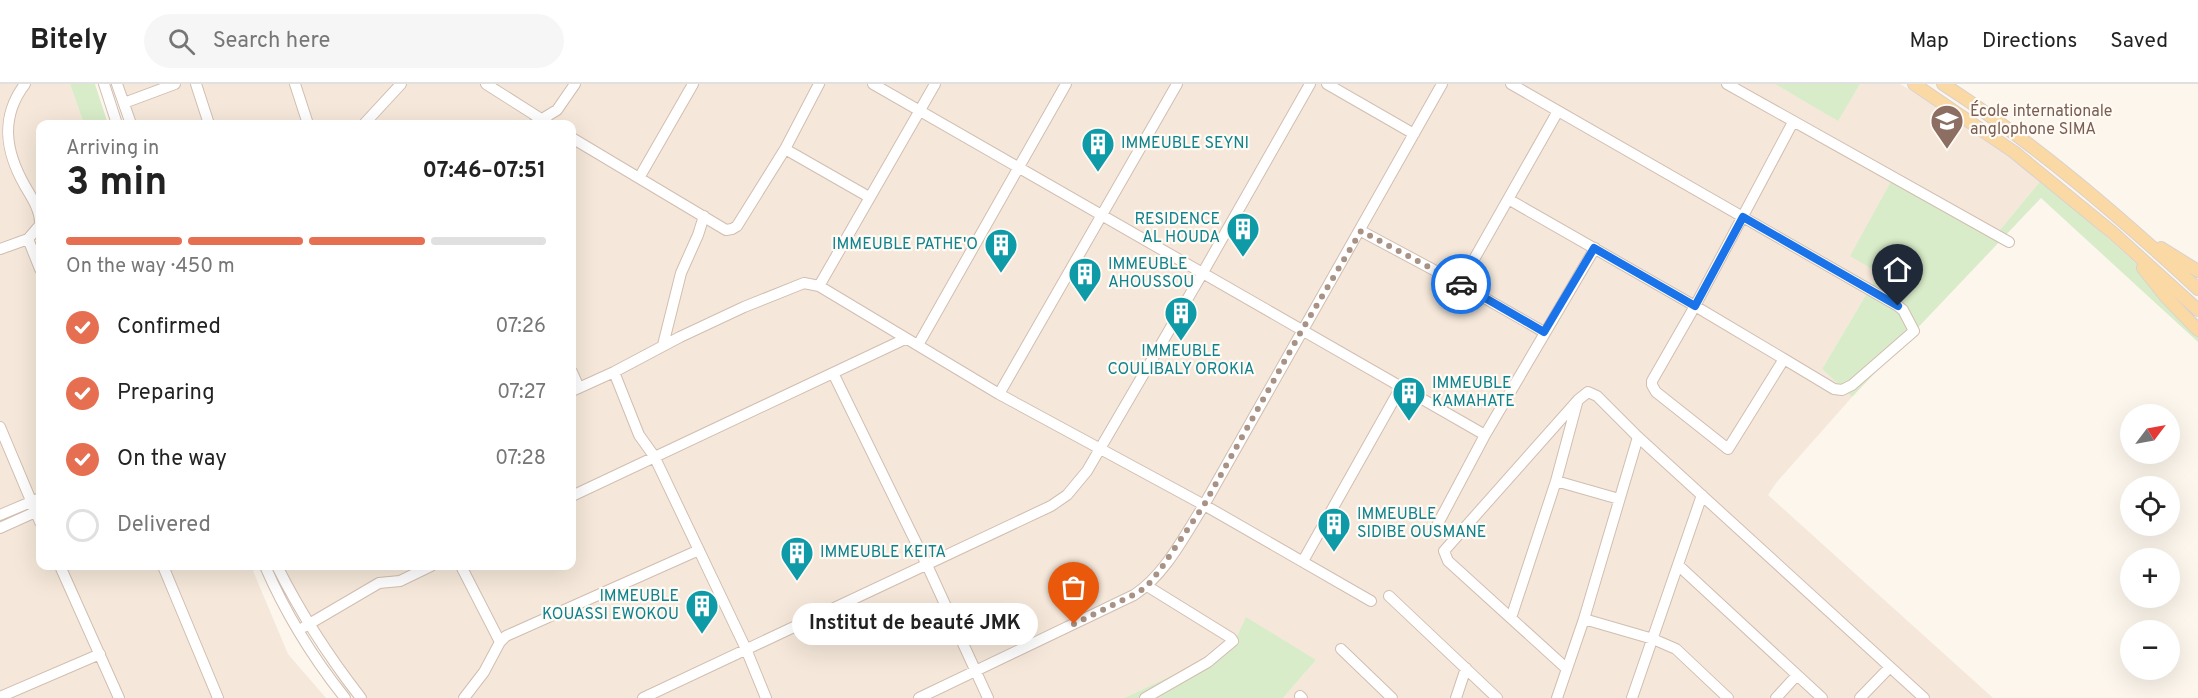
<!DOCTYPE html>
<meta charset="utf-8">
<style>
body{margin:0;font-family:Overpass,sans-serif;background:#f6f6f6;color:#222;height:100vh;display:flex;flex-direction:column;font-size:22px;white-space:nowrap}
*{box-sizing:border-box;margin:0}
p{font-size:20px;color:#767676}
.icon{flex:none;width:33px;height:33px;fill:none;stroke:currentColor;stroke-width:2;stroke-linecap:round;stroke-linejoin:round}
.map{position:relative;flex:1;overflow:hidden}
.details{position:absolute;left:36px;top:36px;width:540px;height:450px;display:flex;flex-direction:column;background:#fff;border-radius:12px;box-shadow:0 6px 24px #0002}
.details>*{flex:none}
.needle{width:39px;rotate:58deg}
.fabs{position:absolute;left:2120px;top:320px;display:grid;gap:12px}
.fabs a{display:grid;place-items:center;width:60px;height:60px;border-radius:50%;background:#fff;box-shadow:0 6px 24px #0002;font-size:30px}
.pin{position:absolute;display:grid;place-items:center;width:51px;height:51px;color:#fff;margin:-62px -26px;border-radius:50% 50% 50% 0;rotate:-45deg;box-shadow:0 0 6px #0007}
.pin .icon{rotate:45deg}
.courier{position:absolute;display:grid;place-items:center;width:60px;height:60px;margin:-30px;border:4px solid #1a73e8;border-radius:50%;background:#fff;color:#222;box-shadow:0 2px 8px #0007}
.bubble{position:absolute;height:42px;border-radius:21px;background:#fff;box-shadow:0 6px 24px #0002;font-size:20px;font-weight:700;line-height:42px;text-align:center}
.head em{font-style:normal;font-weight:700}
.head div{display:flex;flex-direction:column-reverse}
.head{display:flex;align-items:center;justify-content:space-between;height:102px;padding:0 30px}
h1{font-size:39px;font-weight:700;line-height:45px}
.bar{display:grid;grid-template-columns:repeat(4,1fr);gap:9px 6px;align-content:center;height:72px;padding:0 30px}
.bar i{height:8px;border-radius:4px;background:#e0e0e0}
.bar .current{background:#e76f51}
.bar p{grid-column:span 4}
ol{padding:0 30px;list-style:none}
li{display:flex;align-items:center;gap:18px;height:66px}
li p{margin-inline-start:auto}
li .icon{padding:6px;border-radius:50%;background:#e76f51;color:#fff;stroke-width:4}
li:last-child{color:#767676}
li i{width:33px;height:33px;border:3px solid #e0e0e0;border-radius:50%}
header{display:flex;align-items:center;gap:36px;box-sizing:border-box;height:84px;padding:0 30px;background:#fff;border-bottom:2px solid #e0e0e0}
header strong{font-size:28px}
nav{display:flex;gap:33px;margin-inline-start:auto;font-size:21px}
.search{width:420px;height:54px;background:#f6f6f6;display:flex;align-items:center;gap:15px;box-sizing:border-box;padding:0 21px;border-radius:33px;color:#767676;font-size:22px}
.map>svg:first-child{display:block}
.residential{fill:#f5e8da}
.green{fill:#d8ecc9}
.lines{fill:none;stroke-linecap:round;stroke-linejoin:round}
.minor-casing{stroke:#d1beb0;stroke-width:12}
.major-casing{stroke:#dad1cd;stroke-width:14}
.minor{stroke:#fff;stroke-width:10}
.major{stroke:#fbd9a5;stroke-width:12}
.done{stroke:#a89285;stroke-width:6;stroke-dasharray:0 10.8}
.route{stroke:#1a73e8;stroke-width:8}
.labels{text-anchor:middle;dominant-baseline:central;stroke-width:4.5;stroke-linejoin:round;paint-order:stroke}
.education-label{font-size:16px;fill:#785e54;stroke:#fffaf3;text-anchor:start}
.culture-label{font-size:16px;fill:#0d838f;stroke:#fffaf3;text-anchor:start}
</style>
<header>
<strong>Bitely</strong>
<div class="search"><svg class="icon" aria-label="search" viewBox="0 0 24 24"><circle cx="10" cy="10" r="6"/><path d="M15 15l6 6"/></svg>Search here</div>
<nav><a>Map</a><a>Directions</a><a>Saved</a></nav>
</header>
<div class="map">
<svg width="2198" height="614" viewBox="0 0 2198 614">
<rect width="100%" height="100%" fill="#fdf6ec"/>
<path class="residential" d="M0 0H70L84 40H40V482H251L288 570 326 614H0Z
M115 0H1775L1838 36 1860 0H1900L1945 26 2042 95 1995 152 1879 189 1822 285 1852 313 1776 399 1768 411 1993 614H1283L1316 576 1232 563 1124 614H354L347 608 293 523 278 482H572V40H128Z"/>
<path class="green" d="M70 0H95L108 40H84Z
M1775 0H1860L1838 37Z
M1893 94 1995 152 2042 95 2198 235V258L2041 114 1852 313 1822 285 1879 189 1850 172Z
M1246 533 1316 576 1283 614H1124L1232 563Z"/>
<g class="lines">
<g class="minor-casing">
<path id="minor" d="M104 0 117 40
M117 0 131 40
M196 0 209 40
M295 0 308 40
M486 0 549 40
M873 0 1485 351
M1327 0 1414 50
M1511 0 1898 222 1903 226 1914 247 1852 301 1842 306 1834 305 1784 275
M1727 0 2009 158
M124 19 175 0
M364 40 401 0
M534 40 557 26 575 0
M572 54 726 146 732 145 737 142 785 65 819 0
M785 65 869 113
M639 94 693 0
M1508 115 1695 222 1784 275 1728 365 1656 308 1652 301V297L1695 222 1793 38
M1361 147 1460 200 1544 248
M28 155 40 185
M0 165 28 155 40 141C41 127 32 114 25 102 5 67 0 33 25 0
M1460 200 1558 27
M819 202 999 310 1204 421 1371 517
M663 261 681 189 698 151 704 132
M918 261 1066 0
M572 288 579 304
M614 288 639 351 654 372 746 565 766 614
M833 289 927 481 988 614
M572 307 614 288 680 253 744 223 804 199 819 202 935 0
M999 310 1177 0
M0 343 40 438
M1556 397 1619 415
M572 412 905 255
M0 431 40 414
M0 444 40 426
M1434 447 1485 351 1595 164
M1303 477 1401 303
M1678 481 1822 614
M60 482 119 614
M163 482 218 614
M265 482C285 528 313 574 345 614
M277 482C300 528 329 573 361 614
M461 482 500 558
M1389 512 1497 614
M1511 534 1556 397 1577 319
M1584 535 1653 555 1676 565 1728 614
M304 543 379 499 400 497 431 482
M1341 565 1392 614
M1567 585 1448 477 1444 467 1578 316 1588 308 1597 312 1638 353 1924 614
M1300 612 1302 614
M0 613 100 570
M464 614 484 588 500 558 506 552 699 466
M643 614 1051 422 1067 411 1087 387 1202 190 1310 0
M919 614 1134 511C1165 491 1185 451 1204 421L1442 0
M1145 614 1208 578 1233 557 1231 554 1147 502
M1456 614 1466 584
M1557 614 1584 535 1638 353
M1632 614 1702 411
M1776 614 1797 591
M1860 614 1890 583"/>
</g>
<g class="major-casing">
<path id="major" d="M1914 0 2014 68 2113 149 2198 226
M1943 0C2036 60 2118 131 2198 205
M2161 164 2198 187
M2143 184 2166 213 2198 246"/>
</g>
<use href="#minor" class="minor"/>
<use href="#major" class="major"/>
</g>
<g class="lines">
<path class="done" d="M1074 540 1139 508 1147 502 1160 486 1204 421 1302 246 1361 147 1461 200"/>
<path class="route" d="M1461 200 1544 248 1594 164 1695 222 1743 133 1898 222"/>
</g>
<defs>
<g id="university-pin" transform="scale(1.725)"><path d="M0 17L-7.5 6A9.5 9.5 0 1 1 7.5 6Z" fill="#8d6e63" stroke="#fffaf3"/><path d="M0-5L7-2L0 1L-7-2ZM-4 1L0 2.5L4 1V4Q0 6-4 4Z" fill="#fff"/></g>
<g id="building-pin" transform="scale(1.725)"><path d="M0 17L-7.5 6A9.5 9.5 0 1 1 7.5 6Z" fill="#0f9aa8" stroke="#fffaf3"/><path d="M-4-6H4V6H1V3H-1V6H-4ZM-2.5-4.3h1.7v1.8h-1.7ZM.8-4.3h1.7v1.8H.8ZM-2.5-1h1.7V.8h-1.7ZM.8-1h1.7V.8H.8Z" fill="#fff"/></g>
</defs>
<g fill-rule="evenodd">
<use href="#university-pin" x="1947" y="37"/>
<use href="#building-pin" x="1098" y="60"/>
<use href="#building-pin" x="1243" y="145"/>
<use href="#building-pin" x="1001" y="161"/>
<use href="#building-pin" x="1085" y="190"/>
<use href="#building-pin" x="1181" y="229"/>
<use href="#building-pin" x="1409" y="309"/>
<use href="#building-pin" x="1334" y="440"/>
<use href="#building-pin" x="797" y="469"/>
<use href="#building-pin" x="702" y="522"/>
</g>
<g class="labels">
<g class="education-label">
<text x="1970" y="28">École internationale<tspan x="1970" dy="18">anglophone SIMA</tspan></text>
</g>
<g class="culture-label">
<text x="1121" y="60">IMMEUBLE SEYNI</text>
<text x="1220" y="136" text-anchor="end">RESIDENCE<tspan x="1220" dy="18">AL HOUDA</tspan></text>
<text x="978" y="161" text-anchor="end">IMMEUBLE PATHE'O</text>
<text x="1108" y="181">IMMEUBLE<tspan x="1108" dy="18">AHOUSSOU</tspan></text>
<text x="1181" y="268" text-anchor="middle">IMMEUBLE<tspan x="1181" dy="18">COULIBALY OROKIA</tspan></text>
<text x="1432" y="300">IMMEUBLE<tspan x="1432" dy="18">KAMAHATE</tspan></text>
<text x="1357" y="431">IMMEUBLE<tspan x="1357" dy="18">SIDIBE OUSMANE</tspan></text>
<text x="820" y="469">IMMEUBLE KEITA</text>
<text x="679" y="513" text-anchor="end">IMMEUBLE<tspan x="679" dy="18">KOUASSI EWOKOU</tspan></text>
</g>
</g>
</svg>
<div class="fabs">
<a><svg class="needle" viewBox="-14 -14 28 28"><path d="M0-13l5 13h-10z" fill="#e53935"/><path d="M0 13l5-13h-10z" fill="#767676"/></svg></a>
<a><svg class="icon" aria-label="locate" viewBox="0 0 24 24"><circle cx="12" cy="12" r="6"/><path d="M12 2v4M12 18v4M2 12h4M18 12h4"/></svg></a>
<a>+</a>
<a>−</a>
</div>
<div class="pin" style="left:1074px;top:540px;background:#ea580c"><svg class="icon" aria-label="bag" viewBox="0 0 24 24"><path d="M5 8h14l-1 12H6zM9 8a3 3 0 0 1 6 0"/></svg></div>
<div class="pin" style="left:1898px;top:222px;background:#1f2937"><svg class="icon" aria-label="home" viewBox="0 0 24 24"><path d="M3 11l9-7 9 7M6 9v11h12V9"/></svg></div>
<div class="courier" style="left:1461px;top:200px"><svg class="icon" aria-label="car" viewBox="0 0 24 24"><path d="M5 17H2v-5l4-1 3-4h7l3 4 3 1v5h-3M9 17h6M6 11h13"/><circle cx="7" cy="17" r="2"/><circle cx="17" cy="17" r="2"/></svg></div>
<div class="bubble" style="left:792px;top:519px;width:246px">Institut de beauté JMK</div>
<section class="details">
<div class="head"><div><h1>3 min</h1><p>Arriving in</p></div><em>07:46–07:51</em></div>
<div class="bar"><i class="current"></i><i class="current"></i><i class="current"></i><i></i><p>On the way · 450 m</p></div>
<ol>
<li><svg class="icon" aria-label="check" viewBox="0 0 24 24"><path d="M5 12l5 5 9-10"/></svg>Confirmed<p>07:26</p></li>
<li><svg class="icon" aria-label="check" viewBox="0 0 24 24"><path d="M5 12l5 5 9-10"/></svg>Preparing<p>07:27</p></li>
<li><svg class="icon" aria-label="check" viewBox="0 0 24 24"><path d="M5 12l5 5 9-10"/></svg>On the way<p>07:28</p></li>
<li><i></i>Delivered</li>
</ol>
</section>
</div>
